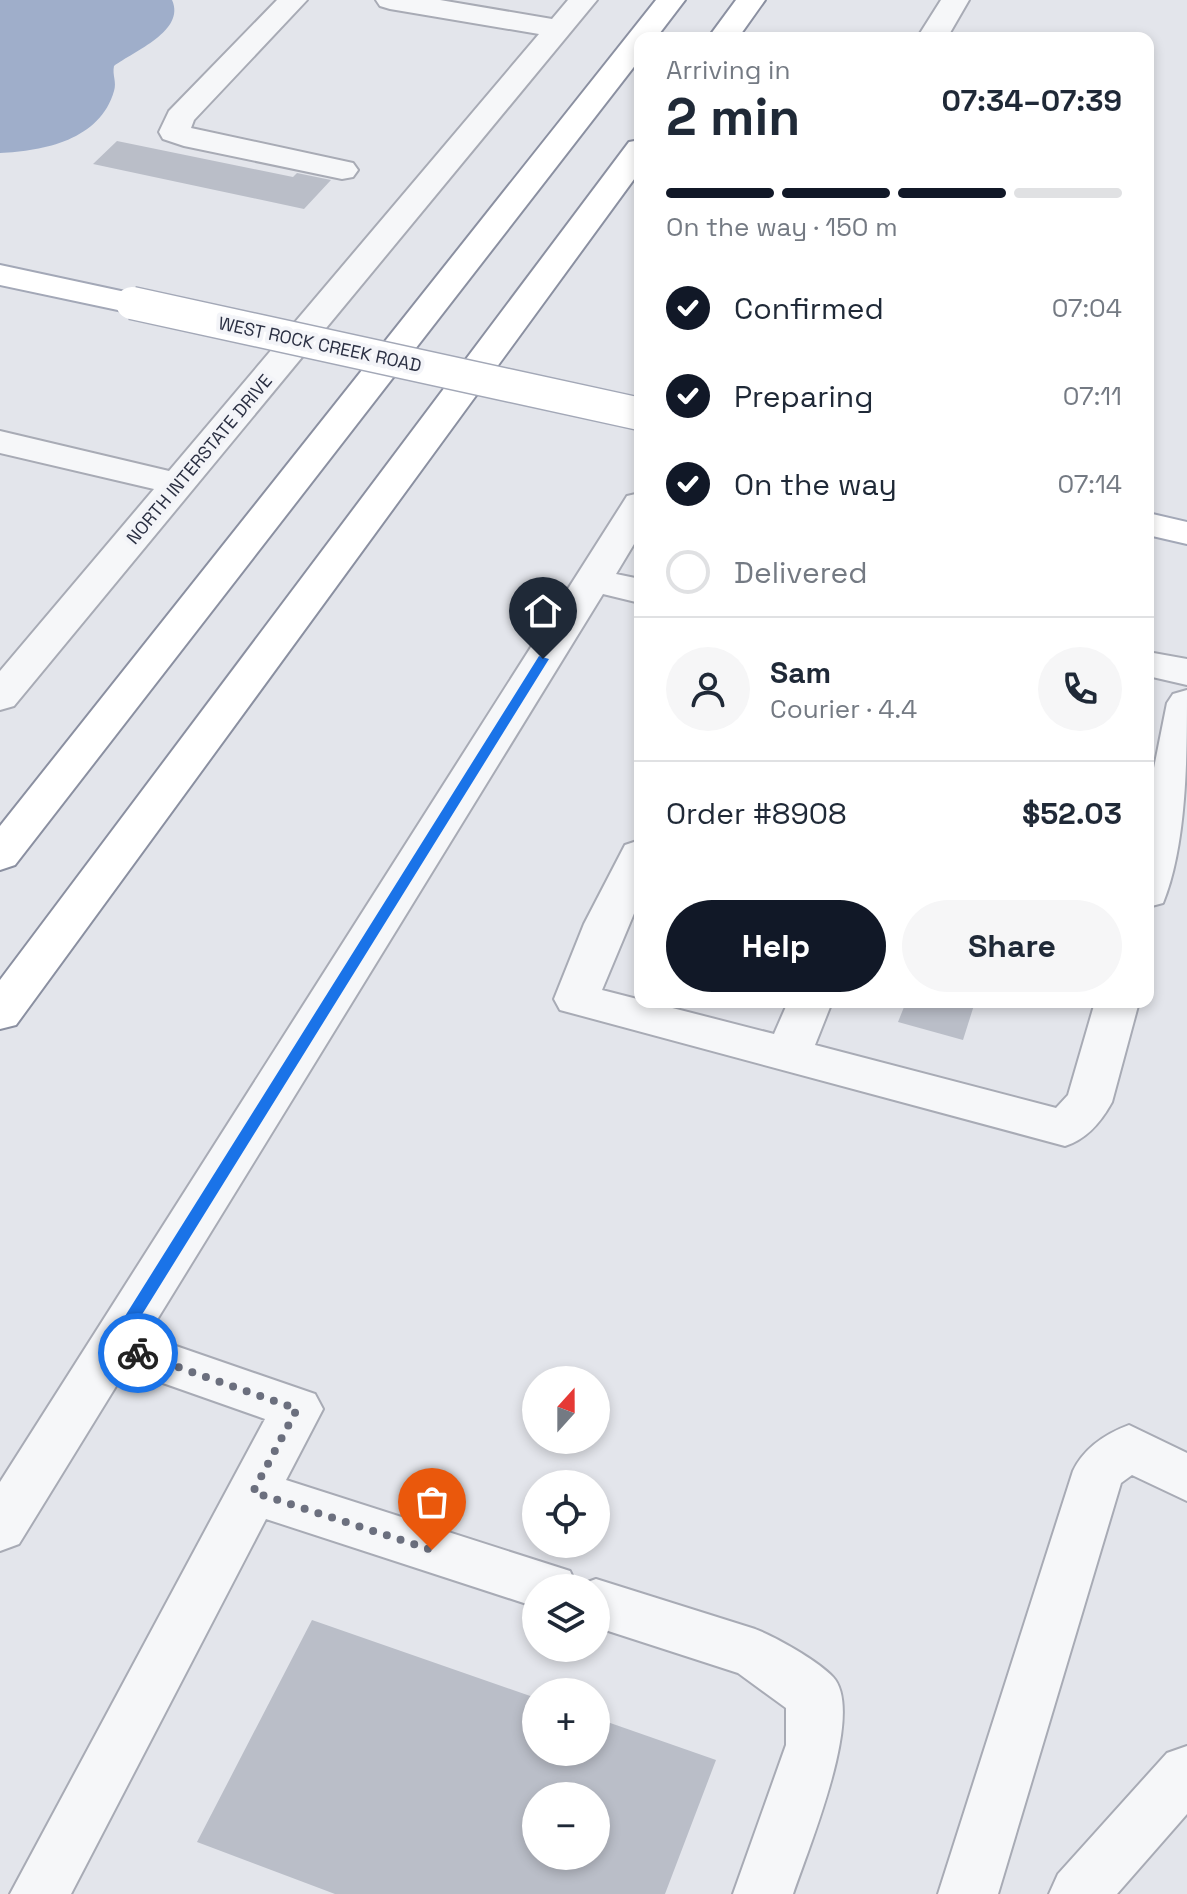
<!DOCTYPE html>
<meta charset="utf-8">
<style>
body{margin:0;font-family:"Space Grotesk",sans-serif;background:#f6f6f7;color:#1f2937;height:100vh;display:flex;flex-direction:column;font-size:30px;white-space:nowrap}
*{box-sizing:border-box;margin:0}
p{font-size:26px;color:#747a83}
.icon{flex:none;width:44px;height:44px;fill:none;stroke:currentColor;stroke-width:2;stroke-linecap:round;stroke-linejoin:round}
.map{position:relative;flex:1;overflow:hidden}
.details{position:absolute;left:634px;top:32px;width:520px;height:976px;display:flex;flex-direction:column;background:#fff;border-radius:16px;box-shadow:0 4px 12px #0003}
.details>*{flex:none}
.needle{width:52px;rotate:21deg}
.tools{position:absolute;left:522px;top:1366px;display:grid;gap:16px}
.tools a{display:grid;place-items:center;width:88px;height:88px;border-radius:50%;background:#fff;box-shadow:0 4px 12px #0003;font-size:40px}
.pin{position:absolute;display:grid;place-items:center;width:68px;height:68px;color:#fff;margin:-82px -34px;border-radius:50% 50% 50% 0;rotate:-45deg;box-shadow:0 0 8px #0007}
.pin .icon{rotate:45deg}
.courier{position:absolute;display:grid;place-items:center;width:80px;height:80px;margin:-40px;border:6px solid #1a73e8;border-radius:50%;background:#fff;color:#222;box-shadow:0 2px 10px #0007}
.overview em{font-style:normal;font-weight:600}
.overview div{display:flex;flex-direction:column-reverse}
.overview{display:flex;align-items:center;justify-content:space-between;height:136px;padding:0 32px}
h1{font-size:52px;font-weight:600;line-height:60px}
.bar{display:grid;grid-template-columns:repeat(4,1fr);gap:12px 8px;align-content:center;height:96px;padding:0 32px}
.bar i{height:10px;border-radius:6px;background:#e0e1e3}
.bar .current{background:#111827}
.bar p{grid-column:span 4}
.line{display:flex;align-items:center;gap:20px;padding:0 32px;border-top:2px solid #e0e1e3}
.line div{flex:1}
.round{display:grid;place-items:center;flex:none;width:84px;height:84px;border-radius:42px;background:#f6f6f7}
ol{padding:0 32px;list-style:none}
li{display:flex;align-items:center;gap:24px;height:88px}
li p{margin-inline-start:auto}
li .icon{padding:8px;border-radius:50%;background:#111827;color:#fff;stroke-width:4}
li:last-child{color:#747a83}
li i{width:44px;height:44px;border:4px solid #e0e1e3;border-radius:50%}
.primary-button{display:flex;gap:16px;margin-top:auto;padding:16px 32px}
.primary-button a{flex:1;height:92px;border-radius:48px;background:#111827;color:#fff;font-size:32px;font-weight:600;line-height:92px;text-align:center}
.primary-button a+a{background:#f6f6f7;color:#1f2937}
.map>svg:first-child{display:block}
.water{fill:#9faeca}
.building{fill:#babec8;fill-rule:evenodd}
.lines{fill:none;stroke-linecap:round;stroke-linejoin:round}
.minor-casing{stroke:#a8abb5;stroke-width:4}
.major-casing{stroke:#a3a8b7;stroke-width:4}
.highway-casing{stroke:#8b90a1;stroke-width:4}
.minor{fill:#f6f7f9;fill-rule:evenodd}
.major{fill:#fff;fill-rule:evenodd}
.highway{fill:#fff;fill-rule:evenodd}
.major-bridge-casing{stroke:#a3a8b7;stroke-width:35;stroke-linecap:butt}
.major-bridge{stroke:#fff;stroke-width:32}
.route{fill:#1a73e8}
.done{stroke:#6b6f7e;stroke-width:8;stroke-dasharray:0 14.4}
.labels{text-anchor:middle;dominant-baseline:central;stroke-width:8;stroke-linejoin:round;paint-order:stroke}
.far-street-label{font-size:18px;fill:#2b3043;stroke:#f3f4f8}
</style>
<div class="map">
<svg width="1187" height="1894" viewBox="0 0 1187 1894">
<rect width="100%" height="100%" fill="#e3e5eb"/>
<path class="water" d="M0 0H172C186 31 134 51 114 66 112 75 117 82 114 91 100 140 44 151 0 153Z"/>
<path class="building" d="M117 141 293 177 297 173 331 180 304 209 93 164Z
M906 1002H975L963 1040 898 1022Z
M312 1620 536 1698V1752H596V1718L716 1760 665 1894H335L197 1842ZM536 1796H596V1856H536Z"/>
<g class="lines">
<g class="minor-casing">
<path id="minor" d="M277 0H307L194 120 191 128 353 163 358 170 353 177 342 179 184 146 163 139 159 132 169 111Z
M376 0H440L552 19 568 0H597L14 706 0 710V671L154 489 0 453V431L169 471 539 34 390 9 380 6Z
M941 0H969L947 38H917Z
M640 493V534L616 574 640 579V603L603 594 147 1336 315 1394 323 1409 286 1480 570 1571 577 1586 596 1579 755 1629C776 1637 818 1661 833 1677 866 1713 807 1851 793 1894H733L786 1745V1708L738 1673 596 1627V1588H536V1607L266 1519 71 1894H10L265 1419 126 1370 19 1544 0 1551V1482L622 504 627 496Z
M1148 652 1187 659V685L1148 676Z
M1187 690C1187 756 1187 844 1163 903L1148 907V798L1167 703 1173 694Z
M640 840V899L602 990 774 1034 788 1002H832L815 1045 1056 1108 1068 1095 1095 1002H1139L1112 1102C1101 1122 1087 1139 1065 1146L560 1010 554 999 584 924 625 845Z
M1129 1425 1187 1453V1501L1132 1475 1121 1483 998 1894H938L1073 1471C1084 1448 1105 1434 1129 1425Z
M1187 1746V1814L1117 1894H1049L1058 1874 1167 1753Z"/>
</g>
<g class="major-casing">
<path id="major" d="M0 265 144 296 149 303 144 310 132 313 0 285Z
M1148 513 1187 522V544L1148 535Z"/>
</g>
<g class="highway-casing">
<path id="highway" d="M656 0H685L656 38H640V59L15 865 0 870V826Z
M736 0H765L738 38H708Z
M640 140V171L16 1025 0 1029V980L629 142Z"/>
</g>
<use href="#minor" class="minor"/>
<use href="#major" class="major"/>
<use href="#highway" class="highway"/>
<g class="major-bridge-casing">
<path id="major-bridge" d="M132 303 640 414"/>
</g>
<use href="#major-bridge" class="major-bridge"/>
</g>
<path class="route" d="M539 656 549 659 125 1342 143 1349V1357L138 1359 110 1349V1340Z"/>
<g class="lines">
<path class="done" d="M138 1353 297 1409 253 1492 432 1550"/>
</g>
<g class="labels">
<g class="far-street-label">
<text transform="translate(320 344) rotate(12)">WEST ROCK CREEK ROAD</text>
<text transform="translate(199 459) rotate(-50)">NORTH INTERSTATE DRIVE</text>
</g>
</g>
</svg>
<div class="tools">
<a><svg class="needle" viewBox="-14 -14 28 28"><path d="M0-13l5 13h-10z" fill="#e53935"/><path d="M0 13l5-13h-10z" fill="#747a83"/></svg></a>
<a><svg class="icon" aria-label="locate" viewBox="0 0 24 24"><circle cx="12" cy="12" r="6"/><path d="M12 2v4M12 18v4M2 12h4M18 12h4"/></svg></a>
<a><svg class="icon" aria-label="layers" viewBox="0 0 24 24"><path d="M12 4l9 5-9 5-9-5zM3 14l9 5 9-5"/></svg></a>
<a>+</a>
<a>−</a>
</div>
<div class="pin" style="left:432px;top:1550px;background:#ea580c"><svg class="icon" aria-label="bag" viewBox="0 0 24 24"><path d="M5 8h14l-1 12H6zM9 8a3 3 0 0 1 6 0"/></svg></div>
<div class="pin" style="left:543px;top:659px;background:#1f2937"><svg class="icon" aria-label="home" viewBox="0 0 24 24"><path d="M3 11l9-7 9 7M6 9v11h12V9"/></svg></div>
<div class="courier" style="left:138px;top:1353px"><svg class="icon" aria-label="bike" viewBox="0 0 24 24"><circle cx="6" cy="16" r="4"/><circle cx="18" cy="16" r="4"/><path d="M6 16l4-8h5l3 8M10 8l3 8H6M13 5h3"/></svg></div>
<section class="details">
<div class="overview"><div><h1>2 min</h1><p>Arriving in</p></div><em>07:34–07:39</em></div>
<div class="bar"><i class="current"></i><i class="current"></i><i class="current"></i><i></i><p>On the way · 150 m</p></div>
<ol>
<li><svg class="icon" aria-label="check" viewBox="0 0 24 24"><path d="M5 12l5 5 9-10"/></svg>Confirmed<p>07:04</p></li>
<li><svg class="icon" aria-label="check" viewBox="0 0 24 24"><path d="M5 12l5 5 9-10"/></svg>Preparing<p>07:11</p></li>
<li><svg class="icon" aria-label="check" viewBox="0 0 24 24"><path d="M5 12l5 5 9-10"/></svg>On the way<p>07:14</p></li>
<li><i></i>Delivered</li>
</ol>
<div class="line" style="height:144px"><a class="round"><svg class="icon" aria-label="person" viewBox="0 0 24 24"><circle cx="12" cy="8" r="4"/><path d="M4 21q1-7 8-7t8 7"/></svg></a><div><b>Sam</b><p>Courier · 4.4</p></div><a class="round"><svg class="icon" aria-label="phone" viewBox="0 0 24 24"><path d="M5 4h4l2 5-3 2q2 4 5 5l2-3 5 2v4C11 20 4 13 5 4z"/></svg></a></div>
<div class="line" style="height:104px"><div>Order #8908</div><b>$52.03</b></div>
<div class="primary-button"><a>Help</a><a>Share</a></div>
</section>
</div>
